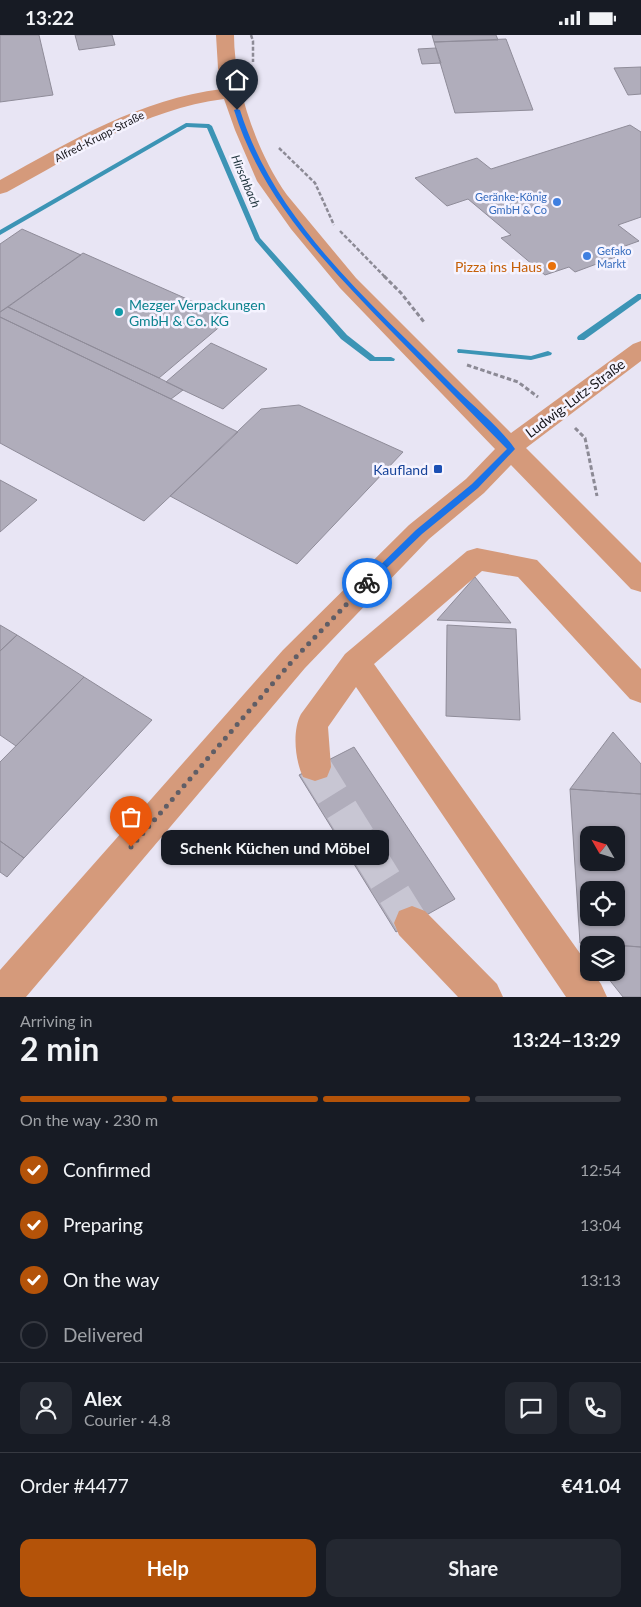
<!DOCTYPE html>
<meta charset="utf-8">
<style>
body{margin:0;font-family:Lato,sans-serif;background:#242831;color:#f1f3f6;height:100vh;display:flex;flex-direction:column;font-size:19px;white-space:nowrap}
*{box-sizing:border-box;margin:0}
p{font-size:16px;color:#9ea1a6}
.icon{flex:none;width:28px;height:28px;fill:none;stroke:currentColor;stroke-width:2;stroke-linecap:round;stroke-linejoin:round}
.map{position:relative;height:962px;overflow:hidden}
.details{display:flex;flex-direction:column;background:#171b24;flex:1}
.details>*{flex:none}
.needle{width:32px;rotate:309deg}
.controls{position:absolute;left:580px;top:791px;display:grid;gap:10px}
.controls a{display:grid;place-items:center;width:45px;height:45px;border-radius:10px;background:#171b24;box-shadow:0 1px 4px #0004;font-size:25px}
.pin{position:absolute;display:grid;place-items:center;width:42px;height:42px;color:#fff;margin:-51px -21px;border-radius:50% 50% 50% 0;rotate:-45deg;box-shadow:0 0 5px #0007}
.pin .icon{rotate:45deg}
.courier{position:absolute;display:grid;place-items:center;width:50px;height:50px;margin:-25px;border:4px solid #1a73e8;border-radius:50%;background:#fff;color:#222;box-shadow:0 1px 6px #0007}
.bubble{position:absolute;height:35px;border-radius:10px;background:#171b24;box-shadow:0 1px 4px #0004;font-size:16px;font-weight:700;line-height:35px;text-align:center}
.headline em{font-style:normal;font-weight:700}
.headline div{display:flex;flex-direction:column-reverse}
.headline{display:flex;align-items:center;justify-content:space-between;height:85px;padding:0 20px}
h1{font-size:32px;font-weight:700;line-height:38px}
.bar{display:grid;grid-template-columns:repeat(4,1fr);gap:8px 5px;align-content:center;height:60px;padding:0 20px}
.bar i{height:6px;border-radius:4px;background:#363941}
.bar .active{background:#b45309}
.bar p{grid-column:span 4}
.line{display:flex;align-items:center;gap:12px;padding:0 20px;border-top:1px solid #363941}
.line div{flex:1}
.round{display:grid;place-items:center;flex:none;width:52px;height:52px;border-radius:10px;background:#242831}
ol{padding:0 20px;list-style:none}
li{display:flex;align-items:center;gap:15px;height:55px}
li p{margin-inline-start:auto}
li .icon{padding:5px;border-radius:50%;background:#b45309;color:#fff;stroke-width:4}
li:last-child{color:#9ea1a6}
li i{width:28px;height:28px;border:2px solid #363941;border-radius:50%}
.action{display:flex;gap:10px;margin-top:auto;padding:10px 20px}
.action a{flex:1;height:58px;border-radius:10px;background:#b45309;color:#fff;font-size:20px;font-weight:700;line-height:58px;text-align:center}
.action a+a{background:#242831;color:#f1f3f6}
.status{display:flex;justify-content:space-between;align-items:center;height:35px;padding:0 25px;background:#171b24;direction:ltr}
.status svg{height:14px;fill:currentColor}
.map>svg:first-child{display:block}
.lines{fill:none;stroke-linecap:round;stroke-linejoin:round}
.stream{fill:#3c94b5;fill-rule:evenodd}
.building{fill:#b0adbb;stroke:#8f8c99;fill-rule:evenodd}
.minor-tunnel{stroke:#c8c6d3;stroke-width:33;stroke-dasharray:33 17;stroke-linecap:butt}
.path-far1{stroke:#8c8a95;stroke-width:2.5;stroke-dasharray:4 2;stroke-linecap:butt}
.path{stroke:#8c8a95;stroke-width:3;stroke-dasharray:4.5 2.5;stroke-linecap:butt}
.minor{fill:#d59a7b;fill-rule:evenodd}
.route{fill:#1a73e8}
.done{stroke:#605e66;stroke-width:5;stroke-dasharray:0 9}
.shop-dot{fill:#3f7fe0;stroke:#f5f3ff;stroke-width:2}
.food-dot{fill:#e8710a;stroke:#f5f3ff;stroke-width:2}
.culture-dot{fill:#0f9aa8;stroke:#f5f3ff;stroke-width:2}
.transit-dot{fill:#1a4fb4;stroke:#f5f3ff;stroke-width:2}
.labels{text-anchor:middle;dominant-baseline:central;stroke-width:5;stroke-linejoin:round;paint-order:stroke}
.far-street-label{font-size:11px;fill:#16151a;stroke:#f5f3ff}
.far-shop-label{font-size:11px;fill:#366cbe;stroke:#f5f3ff;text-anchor:end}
.far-water-label{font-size:12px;font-style:italic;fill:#1e333c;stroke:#f5f3ff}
.food-label{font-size:14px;fill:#c56008;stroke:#f5f3ff;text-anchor:end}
.culture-label{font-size:14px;fill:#0d838f;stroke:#f5f3ff;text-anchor:start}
.street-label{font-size:14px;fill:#16151a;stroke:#f5f3ff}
.transit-label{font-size:14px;fill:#164399;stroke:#f5f3ff;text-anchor:end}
</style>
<div class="status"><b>13:22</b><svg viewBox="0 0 49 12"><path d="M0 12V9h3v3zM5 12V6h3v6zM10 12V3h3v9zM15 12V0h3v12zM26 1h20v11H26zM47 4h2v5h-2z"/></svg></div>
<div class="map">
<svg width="641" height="962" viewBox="0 0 641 962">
<rect width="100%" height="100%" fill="#e8e5f4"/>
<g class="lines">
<path class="stream" d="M186 88 209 89 212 91 260 203 347 300 375 322H391L395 324 394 326H370L341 304 255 205 207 93 187 92 0 200V195Z
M638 259H641V264L584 305H578L577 303 578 301Z
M458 314 531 321 548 316 552 318 551 320 531 325 461 318H458L457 316Z"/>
</g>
<path class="building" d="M0 0H39L53 60 0 67Z
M75 0H112L115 10 79 15Z
M432 0H496L498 5 434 7Z
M506 4 533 75 455 78 434 7Z
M436 13 441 28 422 29 418 14Z
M641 32V59L628 60 614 33Z
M630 90 641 97V182L618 190 639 206 611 216 618 221 575 237 569 232 545 240 501 203 511 200 468 164 447 171 415 143 477 123 491 134Z
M22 194 81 220 0 277V209Z
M83 218 230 283 159 343 8 272Z
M8 272 159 343 183 355 171 364 0 282V277Z
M0 282 171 364 238 397 144 486 0 408Z
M211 308 267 334 223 374 166 347Z
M299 370 403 417 297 529 170 461 261 374Z
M0 445 37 465 0 497Z
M475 542 511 588 437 585Z
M0 590 17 600 0 616Z
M447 590 516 594 520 685 446 681Z
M17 600 84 642 16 711 0 700V616Z
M84 642 152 685 24 823 0 806V727Z
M613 697 641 729V759L570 754Z
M354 712 455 864 396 897 299 740Z
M570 754 641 759V912L580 908ZM589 800H616V828H589ZM589 855H616V882H589Z
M0 806 24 823 7 842 0 837Z
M580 908 610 910H589V918Z
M616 910 641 912V962H623L604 938H616Z"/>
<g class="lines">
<path class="minor-tunnel" d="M315 732 412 888"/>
<path class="path-far1" d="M251 0 253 6V27
M279 113 315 148 334 190
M340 196 385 242"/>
<path class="path" d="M384 241 401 258 424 287
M467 330 518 347 538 362
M575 393 585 403 597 461"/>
<path class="minor" d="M216 0H234C234 52 257 118 287 160L356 243 511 398 633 309 641 306V326L526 413 641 528V557L631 554 511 430 484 458 429 504 305 633 26 962H0V935L283 615 409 490 466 444 495 414 340 253 291 194 257 146 235 95 224 64C144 74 77 119 7 157L0 159V145C71 106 140 64 222 54L218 33Z
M477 513 537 525 641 634V668L630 664 518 542 482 536 374 629 589 931V938H593L601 949 607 962H566L356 652 328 692 331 732 327 742 315 746 303 742C295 725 292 696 301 679L345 619 467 516Z
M412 871 425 876 497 949 503 962H458L399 900 394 888 399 876Z"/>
</g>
<path class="route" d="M237 74 240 75C275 188 374 270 454 352 474 372 499 391 515 414L478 453 422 499 367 552 362 548 364 546 416 495 472 449 507 414C469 375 431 337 393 298 329 232 262 165 234 75Z"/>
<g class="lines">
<path class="done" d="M131 812 294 624 367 548"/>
</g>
<g class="shop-dot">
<circle cx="557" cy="167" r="5"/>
<circle cx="587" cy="221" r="5"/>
</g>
<circle class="food-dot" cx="552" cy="231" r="5"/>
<circle class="culture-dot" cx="119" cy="277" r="5"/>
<rect class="transit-dot" x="433" y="429" width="10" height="10" rx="2.5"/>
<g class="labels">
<g class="far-street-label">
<text transform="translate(99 101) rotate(-27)">Alfred-Krupp-Straße</text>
</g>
<g class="far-shop-label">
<text x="547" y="161">Geränke-König<tspan x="547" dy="13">GmbH &amp; Co</tspan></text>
<text x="597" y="215" text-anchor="start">Gefako<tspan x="597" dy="13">Markt</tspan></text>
</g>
<g class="far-water-label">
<text transform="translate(246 146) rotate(67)">Hirschbach</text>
</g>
<g class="food-label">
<text x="542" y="231">Pizza ins Haus</text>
</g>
<g class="culture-label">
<text x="129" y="269">Mezger Verpackungen<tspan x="129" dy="16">GmbH &amp; Co. KG</tspan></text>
</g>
<g class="street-label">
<text transform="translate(575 363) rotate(-37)">Ludwig-Lutz-Straße</text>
</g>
<g class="transit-label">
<text x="428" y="434">Kaufland</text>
</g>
</g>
</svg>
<div class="controls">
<a><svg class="needle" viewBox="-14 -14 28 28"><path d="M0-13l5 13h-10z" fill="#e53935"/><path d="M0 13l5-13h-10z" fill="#9ea1a6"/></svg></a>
<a><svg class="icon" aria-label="locate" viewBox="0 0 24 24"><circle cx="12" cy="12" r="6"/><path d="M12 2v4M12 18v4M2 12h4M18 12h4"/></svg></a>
<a><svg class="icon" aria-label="layers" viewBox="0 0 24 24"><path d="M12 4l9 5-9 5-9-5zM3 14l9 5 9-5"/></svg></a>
</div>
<div class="pin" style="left:131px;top:812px;background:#ea580c"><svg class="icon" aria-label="bag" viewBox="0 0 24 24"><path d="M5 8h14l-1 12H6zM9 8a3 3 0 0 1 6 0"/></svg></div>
<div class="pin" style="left:237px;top:75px;background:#1f2937"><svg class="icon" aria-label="home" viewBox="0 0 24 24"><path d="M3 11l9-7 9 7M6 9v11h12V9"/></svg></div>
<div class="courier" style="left:367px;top:548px"><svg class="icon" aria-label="bike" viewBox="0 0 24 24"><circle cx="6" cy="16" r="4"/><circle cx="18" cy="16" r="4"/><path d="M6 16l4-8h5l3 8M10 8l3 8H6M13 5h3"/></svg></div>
<div class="bubble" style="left:161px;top:795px;width:228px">Schenk Küchen und Möbel</div>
</div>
<section class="details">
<div class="headline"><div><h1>2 min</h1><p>Arriving in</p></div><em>13:24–13:29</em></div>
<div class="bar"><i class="active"></i><i class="active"></i><i class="active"></i><i></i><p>On the way · 230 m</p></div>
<ol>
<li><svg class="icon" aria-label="check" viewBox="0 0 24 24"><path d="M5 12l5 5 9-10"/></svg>Confirmed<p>12:54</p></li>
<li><svg class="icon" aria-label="check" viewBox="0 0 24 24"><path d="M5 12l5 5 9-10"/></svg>Preparing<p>13:04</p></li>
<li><svg class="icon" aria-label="check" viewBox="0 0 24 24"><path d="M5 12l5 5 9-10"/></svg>On the way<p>13:13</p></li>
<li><i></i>Delivered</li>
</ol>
<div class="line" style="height:90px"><a class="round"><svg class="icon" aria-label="person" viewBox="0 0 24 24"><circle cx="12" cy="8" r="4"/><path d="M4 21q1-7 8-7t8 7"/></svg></a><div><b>Alex</b><p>Courier · 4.8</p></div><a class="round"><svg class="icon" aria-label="chat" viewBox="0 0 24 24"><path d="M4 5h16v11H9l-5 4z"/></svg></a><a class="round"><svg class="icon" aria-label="phone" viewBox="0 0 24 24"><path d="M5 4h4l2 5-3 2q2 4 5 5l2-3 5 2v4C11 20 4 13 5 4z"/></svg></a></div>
<div class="line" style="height:65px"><div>Order #4477</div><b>€41.04</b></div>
<div class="action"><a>Help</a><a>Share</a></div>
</section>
